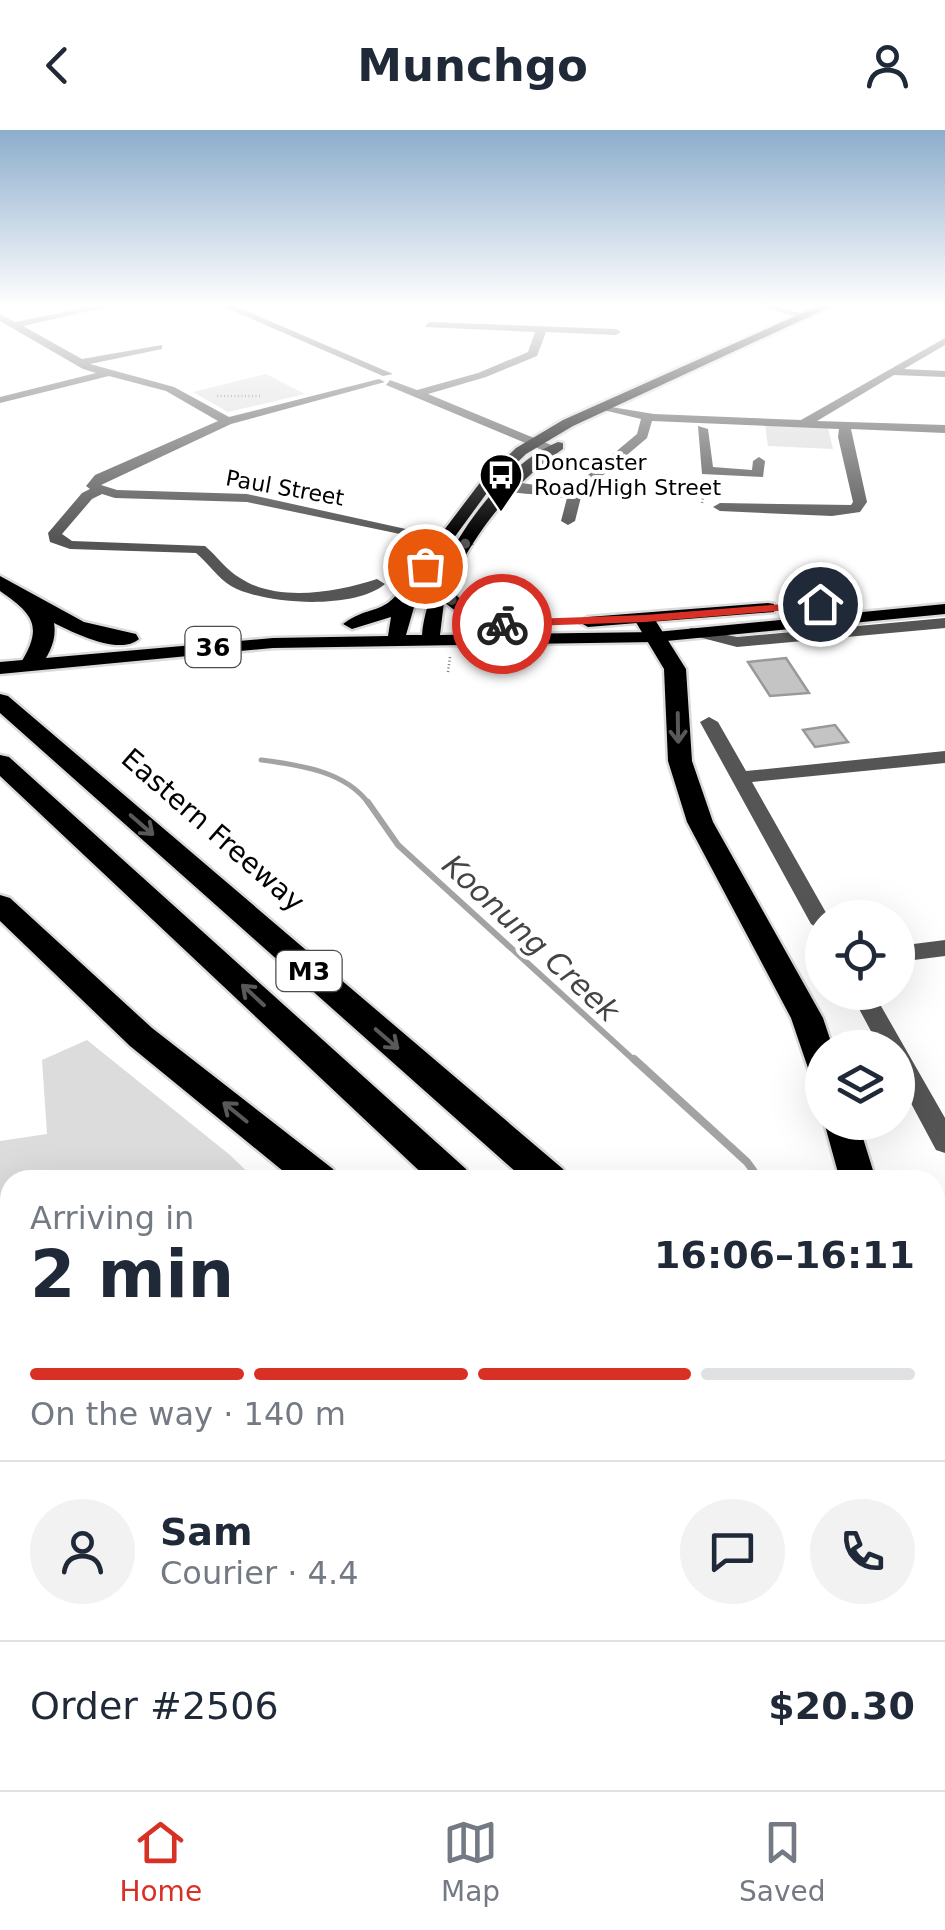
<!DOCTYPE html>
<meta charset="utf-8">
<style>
body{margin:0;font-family:"DejaVu Sans",sans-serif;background:#f2f2f3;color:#1f2937;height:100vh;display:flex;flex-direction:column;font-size:38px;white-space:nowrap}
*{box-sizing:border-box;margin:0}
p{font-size:32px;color:#747a83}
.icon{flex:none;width:55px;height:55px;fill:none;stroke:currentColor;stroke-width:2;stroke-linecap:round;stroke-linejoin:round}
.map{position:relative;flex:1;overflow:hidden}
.panel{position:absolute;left:0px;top:1040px;width:945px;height:620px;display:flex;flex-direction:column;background:#fff;border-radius:30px 30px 0 0;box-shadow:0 10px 40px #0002}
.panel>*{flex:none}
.controls{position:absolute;left:805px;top:770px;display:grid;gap:20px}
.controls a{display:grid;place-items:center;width:110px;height:110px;border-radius:50%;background:#fff;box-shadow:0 10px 40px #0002;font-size:50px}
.pin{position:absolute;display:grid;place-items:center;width:85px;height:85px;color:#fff;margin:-42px;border:5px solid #fff;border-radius:50%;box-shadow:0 2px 10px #0007}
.courier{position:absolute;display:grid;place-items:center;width:100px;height:100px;margin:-50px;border:8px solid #d93025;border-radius:50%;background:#fff;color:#222;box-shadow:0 2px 12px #0007}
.overview em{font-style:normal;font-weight:700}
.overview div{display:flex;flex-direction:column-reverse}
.overview{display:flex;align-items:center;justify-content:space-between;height:170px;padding:0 30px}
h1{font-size:65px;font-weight:700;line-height:75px}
.bar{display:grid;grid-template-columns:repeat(4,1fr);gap:15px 10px;align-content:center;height:120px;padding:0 30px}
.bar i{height:12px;border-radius:8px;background:#e0e1e3}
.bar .active{background:#d93025}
.bar p{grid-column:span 4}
.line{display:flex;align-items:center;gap:25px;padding:0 30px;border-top:2px solid #e0e1e3}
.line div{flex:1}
.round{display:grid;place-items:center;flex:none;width:105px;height:105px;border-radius:52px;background:#f2f2f3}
header{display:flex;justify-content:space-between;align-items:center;height:130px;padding:0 30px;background:#fff;font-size:45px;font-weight:700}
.tab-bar{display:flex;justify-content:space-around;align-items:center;height:140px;border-top:2px solid #e0e1e3;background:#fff;font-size:28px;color:#747a83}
.tab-bar a{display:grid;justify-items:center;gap:5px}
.tab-bar .active{color:#d93025}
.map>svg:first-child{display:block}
.green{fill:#dcdcdc}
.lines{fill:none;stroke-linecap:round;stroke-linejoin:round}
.stream-far3{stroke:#a3a3a3;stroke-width:5}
.stream-far2{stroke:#a3a3a3;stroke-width:6}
.stream-far1{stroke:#a3a3a3;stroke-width:8}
.stream{stroke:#a3a3a3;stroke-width:10}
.building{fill:#c4c4c4;stroke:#999;stroke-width:2.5}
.major-casing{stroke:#dbdbdb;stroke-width:5}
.highway-casing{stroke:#dbdbdb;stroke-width:5}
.path-far2{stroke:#777;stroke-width:2.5;stroke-dasharray:1 2.5;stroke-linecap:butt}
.path-far1{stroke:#777;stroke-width:5;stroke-dasharray:2.5 6;stroke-linecap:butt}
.path{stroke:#777;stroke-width:6;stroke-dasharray:4 8;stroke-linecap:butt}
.minor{fill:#555;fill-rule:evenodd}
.major{fill:#000;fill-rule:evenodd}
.highway{fill:#000;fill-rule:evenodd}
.oneway{stroke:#595959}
.route{fill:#d93025}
.done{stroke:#595959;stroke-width:10;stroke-dasharray:0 18}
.labels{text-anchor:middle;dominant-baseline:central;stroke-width:8;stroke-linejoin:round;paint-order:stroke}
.far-poi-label{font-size:22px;fill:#000;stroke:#fff;text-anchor:start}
.far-street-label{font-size:22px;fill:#000;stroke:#fff}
.shield{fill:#fff;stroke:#4c4c4c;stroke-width:2.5}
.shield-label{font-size:25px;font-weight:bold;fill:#000}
.street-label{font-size:28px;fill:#000;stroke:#fff}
.water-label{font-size:30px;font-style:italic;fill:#444;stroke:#fff}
</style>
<header><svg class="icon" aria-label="back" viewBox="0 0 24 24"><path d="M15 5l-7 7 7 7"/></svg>Munchgo<svg class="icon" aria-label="person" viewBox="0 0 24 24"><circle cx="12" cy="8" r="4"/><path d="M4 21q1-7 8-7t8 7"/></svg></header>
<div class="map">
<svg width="945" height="1660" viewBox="0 0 945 1660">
<rect width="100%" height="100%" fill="#fff"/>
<path class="green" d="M266 244 305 264 228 282 193 262Z
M765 295 828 298 833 319 768 316Z
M87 910 230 1025 256 1050H10V1650H864L877 1660H0V1011L47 1004 42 930Z"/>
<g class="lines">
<path class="stream-far3" d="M261 630C299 635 346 641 369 674"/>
<path class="stream-far2" d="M368 672 398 715 636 932"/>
<path class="stream-far1" d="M634 929 747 1032 760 1050"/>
<path class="stream" d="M834 1650 846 1660"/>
</g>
<path class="building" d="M786 528 809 563 770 566 748 532Z
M835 595 848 612 815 617 803 600Z"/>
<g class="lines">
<g class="major-casing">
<path id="major" d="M818 176H832L573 296 526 324 489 360 421 453 406 505H422C427 441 496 336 558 312L563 313V319C512 354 474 403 448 459L491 493 482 498 476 497 444 472 440 505 656 502 945 474V484L656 512 273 518 0 544V532L273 508 388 506 391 487 352 499 343 494C371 473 386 488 407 449L479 354 516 318 563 290Z
M768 473 774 474V482L588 497 579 492 588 487Z"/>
</g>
<g class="highway-casing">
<path id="highway" d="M0 446 84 492 136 504 139 509C120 526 74 503 54 493 57 511 49 524 39 539H23L20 534C44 496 33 484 0 461Z
M645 483 652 485 686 539 692 631 713 692 823 888 833 918H822V947L810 944 791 888 687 692 668 631 664 539 634 489Z
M0 564 8 566 563 1039 568 1050H525L0 583Z
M0 625 9 627 466 1039 471 1050H429L0 646Z
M0 765 10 768 152 898 333 1039 338 1050H294L130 916 0 791Z
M824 992H858L876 1050H840Z
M935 1230 945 1234V1287L935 1283Z
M935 1353 945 1357V1406L935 1402Z
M935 1466 945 1471V1551L935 1547Z"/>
</g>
<path class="path-far2" d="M217 266H262
M702 373 704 363 723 361
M448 542 450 527"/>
<path class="path-far1" d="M0 1255 10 1253"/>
<path class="path" d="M0 1255 10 1253
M462 1660 470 1650"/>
<path class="minor" d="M93 176H112L23 196 82 229 162 215V219L90 234 174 257 229 287 379 249 385 252 231 294 101 355 117 360 247 364 474 414 467 418 247 372 115 368 102 364 92 369 62 404 72 411 205 416C217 426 226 440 240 448 278 473 337 462 377 449L385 454C355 480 264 475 231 456 218 448 208 433 196 423L70 419 50 412 48 403 82 363 90 359 86 356 95 345 218 291 166 261 109 246 0 273V267L96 243 83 239 0 191V184L15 192Z
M222 176H235L393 244 383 246Z
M757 176H775L811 186 806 189Z
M429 192 616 199 621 202 616 205 546 202 537 226 486 247 428 264 556 317 558 320 552 324 386 255 390 250 417 260 478 243 528 222 535 202 425 197Z
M945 208V215L904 239 945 241V247L894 245 817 291 945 295V303L851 299 867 372 860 382 832 386 720 381 713 377 720 373 851 375 853 372 838 307 839 299 652 291 647 308 582 363 575 391 568 395 561 391 567 368C553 366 483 360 477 357L508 351 570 360 637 304 641 289 599 279V275L654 284 801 290Z
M698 296 708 299 713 337 752 340 753 331 759 327 765 331 763 347 702 344Z
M945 488V498L737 517 683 503 691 498 737 507Z
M709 587 718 592 746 641 945 621V633L752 652 829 788H822V801L811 794 700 592Z
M945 810V826L898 832V816Z
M850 862H873L945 988V1023L936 1020 898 949V918H880Z"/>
<use href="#major" class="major"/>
<use href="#highway" class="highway"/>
</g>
<defs><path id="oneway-shaft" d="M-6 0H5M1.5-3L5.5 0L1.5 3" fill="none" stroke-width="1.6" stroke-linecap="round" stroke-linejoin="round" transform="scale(2.5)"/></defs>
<g class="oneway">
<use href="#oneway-shaft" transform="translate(678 598) rotate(89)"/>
<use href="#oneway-shaft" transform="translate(142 695) rotate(41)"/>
<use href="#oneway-shaft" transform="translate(253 865) rotate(-137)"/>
<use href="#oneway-shaft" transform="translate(387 909) rotate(41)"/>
<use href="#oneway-shaft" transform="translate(235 982) rotate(-141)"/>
</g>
<linearGradient id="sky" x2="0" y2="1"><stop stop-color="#8cadcc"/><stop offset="0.43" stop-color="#fff"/><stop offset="1" stop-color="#fff" stop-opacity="0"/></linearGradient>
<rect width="945" height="408" fill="url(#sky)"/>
<path class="route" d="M820 471 823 477 645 492 502 497 496 494 502 490 645 485Z"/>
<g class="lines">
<path class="done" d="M425 436 443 410 467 414 439 460 482 494H502"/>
</g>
<defs>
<g id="bus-pin" transform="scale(2.25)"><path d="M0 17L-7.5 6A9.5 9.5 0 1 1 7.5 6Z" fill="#000" stroke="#fff"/><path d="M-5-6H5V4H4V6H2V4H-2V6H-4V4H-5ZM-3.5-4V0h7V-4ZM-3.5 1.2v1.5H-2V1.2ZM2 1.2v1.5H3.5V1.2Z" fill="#fff"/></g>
</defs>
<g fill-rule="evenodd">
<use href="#bus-pin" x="501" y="345"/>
</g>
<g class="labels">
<g class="far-poi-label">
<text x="534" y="332">Doncaster<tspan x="534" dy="25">Road/High Street</tspan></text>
</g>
<g class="far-street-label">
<text transform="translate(285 358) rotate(10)">Paul Street</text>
</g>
<g class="shield">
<rect x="185.5" y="497" width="55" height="40" rx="8"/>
<rect x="276.5" y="821" width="65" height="40" rx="8"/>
</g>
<g class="shield-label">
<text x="213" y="517">36</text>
<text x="309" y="841">M3</text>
</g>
<g class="street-label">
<text transform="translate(213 700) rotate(41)">Eastern Freeway</text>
</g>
<g class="water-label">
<text transform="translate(531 808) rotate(43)">Koonung Creek</text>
</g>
</g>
</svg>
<div class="controls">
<a><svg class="icon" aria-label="locate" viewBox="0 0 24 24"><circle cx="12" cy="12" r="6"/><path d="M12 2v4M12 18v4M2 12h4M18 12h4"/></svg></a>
<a><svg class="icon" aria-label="layers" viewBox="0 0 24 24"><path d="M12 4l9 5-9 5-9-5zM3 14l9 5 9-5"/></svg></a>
</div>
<div class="pin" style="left:425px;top:436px;background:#ea580c"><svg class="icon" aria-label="bag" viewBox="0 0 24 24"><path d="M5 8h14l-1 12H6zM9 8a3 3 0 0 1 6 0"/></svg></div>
<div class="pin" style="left:820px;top:474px;background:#1f2937"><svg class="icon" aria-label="home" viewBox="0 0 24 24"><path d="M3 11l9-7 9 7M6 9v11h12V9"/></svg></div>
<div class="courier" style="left:502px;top:494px"><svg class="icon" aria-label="bike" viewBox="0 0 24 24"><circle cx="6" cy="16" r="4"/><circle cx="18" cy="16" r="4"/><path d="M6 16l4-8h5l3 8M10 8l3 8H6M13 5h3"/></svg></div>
<section class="panel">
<div class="overview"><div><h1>2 min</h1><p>Arriving in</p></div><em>16:06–16:11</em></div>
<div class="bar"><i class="active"></i><i class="active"></i><i class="active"></i><i></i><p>On the way · 140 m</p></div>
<div class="line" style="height:180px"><a class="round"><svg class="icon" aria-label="person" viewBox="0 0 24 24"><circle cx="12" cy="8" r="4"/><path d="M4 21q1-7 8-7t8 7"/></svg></a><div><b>Sam</b><p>Courier · 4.4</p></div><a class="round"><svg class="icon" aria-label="chat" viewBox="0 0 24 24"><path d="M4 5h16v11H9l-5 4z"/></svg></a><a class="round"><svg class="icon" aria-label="phone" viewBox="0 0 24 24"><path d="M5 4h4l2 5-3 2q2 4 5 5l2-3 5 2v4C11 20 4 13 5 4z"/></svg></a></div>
<div class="line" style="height:130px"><div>Order #2506</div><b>$20.30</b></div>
</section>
</div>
<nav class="tab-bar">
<a class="active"><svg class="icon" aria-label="home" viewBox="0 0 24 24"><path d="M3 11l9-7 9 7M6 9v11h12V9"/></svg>Home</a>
<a><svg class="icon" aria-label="map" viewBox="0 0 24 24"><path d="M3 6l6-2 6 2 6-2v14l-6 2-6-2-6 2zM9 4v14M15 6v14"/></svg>Map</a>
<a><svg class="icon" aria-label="saved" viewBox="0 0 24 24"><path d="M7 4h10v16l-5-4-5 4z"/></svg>Saved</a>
</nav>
